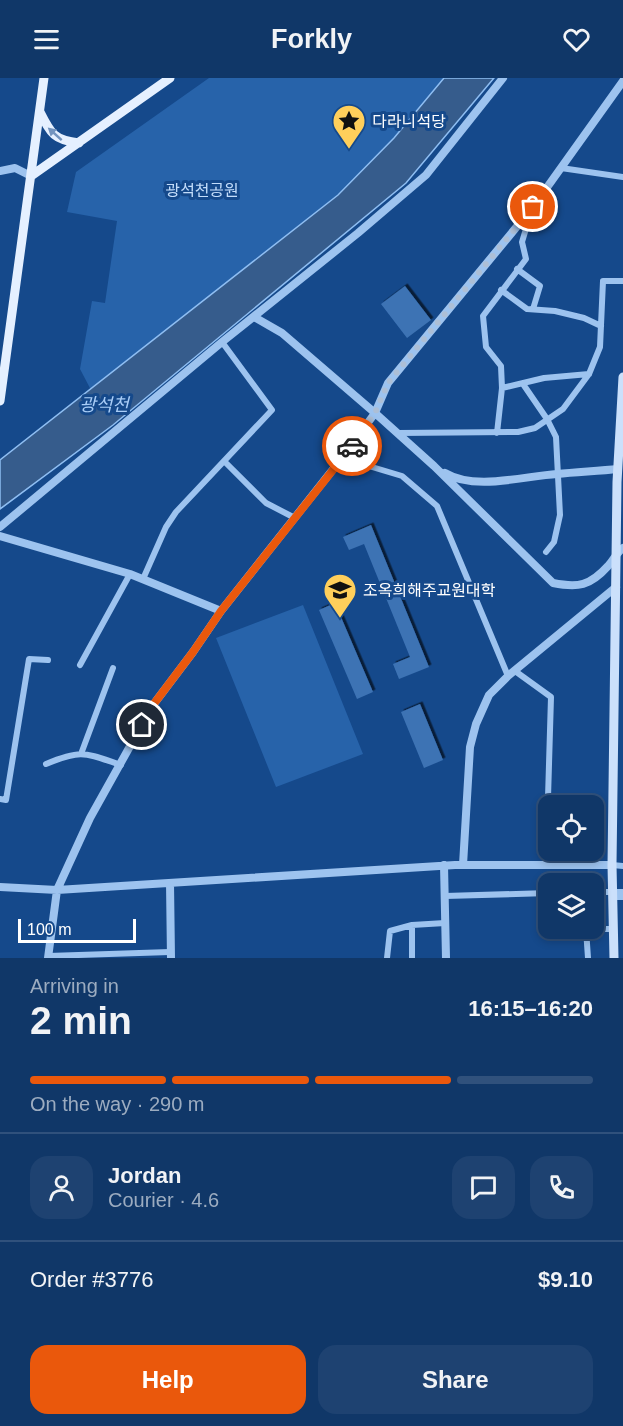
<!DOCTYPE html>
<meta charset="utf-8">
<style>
body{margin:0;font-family:Arial,"Noto Sans KR",sans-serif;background:#1e4271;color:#f1f3f6;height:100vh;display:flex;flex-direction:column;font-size:22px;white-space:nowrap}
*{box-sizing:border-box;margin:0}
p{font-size:20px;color:#9cacc0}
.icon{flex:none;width:33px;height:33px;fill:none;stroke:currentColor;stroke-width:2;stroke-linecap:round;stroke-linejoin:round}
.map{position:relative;height:880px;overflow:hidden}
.drawer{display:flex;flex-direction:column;background:#103768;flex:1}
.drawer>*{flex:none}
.tools{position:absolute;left:538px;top:717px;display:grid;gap:12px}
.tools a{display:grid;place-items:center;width:66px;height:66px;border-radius:12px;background:#103768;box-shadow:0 3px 9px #0003,0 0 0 2px #30517c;font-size:30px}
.scale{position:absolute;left:18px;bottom:15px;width:118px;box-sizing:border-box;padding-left:6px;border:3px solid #fff;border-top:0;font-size:16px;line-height:21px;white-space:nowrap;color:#fff;-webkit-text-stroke:4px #15498b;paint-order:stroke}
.pin{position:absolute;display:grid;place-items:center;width:51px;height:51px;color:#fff;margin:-26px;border:3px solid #fff;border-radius:50%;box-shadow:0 2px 6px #0007}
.courier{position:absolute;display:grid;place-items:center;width:60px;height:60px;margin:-30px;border:4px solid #ea580c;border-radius:50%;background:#fff;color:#222;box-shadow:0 2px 8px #0007}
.overview em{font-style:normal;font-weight:800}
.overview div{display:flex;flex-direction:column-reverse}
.overview{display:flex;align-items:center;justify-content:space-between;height:102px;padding:0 30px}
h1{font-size:39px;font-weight:800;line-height:45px}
.bar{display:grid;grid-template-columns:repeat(4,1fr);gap:9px 6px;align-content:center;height:72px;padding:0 30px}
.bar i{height:8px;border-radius:4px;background:#30517c}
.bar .selected{background:#ea580c}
.bar p{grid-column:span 4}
.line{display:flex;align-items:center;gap:15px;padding:0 30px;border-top:2px solid #30517c}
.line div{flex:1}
.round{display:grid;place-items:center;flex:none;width:63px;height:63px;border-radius:18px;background:#1e4271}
.primary-button{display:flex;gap:12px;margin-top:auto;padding:12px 30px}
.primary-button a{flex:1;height:69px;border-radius:18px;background:#ea580c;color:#fff;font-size:24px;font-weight:800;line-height:69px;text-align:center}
.primary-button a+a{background:#1e4271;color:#f1f3f6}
header{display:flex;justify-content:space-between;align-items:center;height:78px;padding:0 30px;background:#103768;font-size:27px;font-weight:800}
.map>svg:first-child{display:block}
.green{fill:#2763aa}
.water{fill:#365c8c;stroke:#8fbef2;stroke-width:1.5}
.building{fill:#3d73b4;filter:url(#shadow)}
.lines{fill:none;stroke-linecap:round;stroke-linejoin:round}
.minor{stroke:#9dc3ef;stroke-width:6}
.tertiary{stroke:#9dc3ef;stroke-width:8}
.secondary{stroke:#cbe0fb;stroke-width:9}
.primary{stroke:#e5f0ff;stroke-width:9}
.oneway{fill:#7394bf}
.done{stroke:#adbfd6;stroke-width:6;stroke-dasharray:0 10.8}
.route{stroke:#ea580c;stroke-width:8}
.labels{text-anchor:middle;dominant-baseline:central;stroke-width:6;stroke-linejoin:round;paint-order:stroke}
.poi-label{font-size:16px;fill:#fff;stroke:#15498b;text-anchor:start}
.park-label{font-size:16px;fill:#c3ddfb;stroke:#15498b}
.water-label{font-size:18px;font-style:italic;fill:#a9cdf7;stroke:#15498b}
</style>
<header><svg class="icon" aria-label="menu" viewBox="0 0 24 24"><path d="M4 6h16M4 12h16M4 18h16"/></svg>Forkly<svg class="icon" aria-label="heart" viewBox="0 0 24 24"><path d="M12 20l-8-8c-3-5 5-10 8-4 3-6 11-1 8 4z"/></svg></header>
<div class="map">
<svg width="623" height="880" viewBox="0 0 623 880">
<defs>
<filter id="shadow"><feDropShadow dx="2.5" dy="-2.5" stdDeviation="0" flood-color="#0009"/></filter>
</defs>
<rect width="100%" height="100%" fill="#15498b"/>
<path class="green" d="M209 0H444L394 60 338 117 91 312 80 291 92 223 105 225 117 143 67 134 76 94Z
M303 527 363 676 276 709 216 560Z"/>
<path class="water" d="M444 0H494L406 105 113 347 0 431V382L338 117 394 60Z"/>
<path class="building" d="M405 208 431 242 407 260 381 226Z
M371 447 429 589 399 601 393 586 410 579 364 466 349 472 343 459Z
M335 525 373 614 357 621 319 532Z
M420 626 443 682 424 690 401 634Z"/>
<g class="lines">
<path class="minor" d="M561 90 623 99
M517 191 540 208 533 231
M501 212 527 231 555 233 584 240 601 248
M523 306 547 341 556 359 560 437 554 464 546 474
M502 310 544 300 589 296
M398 355 518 354 535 350 563 331 589 296 600 269 603 203H623
M497 355 502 310 501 288 486 269 483 238 526 181 522 164 532 131
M342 380 402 398 437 428 508 598
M224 383 266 425 295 440
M143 501 166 449 176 434 272 332 222 264
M80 587 130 496
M515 593 551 619 546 787
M81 676 113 590
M46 686C82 671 85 675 121 687
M0 721 6 722 29 581 48 582
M612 787 623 788
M594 814H623
M445 818 549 815
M613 819H623
M48 878 170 874
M387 880 390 853 412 847
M412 880V847L445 845
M588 880 586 851H613"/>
<path class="tertiary" d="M0 93 15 90 31 98
M254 239 282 255 375 335 434 388 553 505C578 510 590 508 608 488 614 482 616 475 623 470
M445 395C475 413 524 398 557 396 577 394 598 393 618 391
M0 449 222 264 358 155 426 97 503 0
M0 458 130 496 221 533
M444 787 446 880
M463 787 470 669 476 646 489 617 508 598 616 509
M170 805 171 880
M0 809 57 812 455 787H612
M48 880 57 812 90 740 153 627 193 574 221 533 342 380 375 335 388 305 533 129 623 3"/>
<path class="secondary" d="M614 880 612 787 617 404 623 299"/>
<path class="primary" d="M40 34C51 56 54 62 79 65
M31 98 170 0
M0 323 44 0"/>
</g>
<defs><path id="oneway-solid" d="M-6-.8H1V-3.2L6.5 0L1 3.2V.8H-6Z" transform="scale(1.5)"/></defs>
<use class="oneway" href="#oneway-solid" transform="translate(55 56) rotate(-138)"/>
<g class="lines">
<path class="done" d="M352 368 375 335 388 305 533 129"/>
<path class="route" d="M142 647 153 627 193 574 221 533 352 368"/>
</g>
<defs>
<g id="sight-pin" transform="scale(1.725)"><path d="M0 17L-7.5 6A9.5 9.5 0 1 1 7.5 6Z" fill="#ffcf5b" stroke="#15498b"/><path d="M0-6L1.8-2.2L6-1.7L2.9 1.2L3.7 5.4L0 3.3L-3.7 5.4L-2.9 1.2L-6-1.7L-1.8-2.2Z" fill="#111"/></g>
<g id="university-pin" transform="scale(1.725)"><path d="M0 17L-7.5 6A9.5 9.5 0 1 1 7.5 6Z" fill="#ffcf5b" stroke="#15498b"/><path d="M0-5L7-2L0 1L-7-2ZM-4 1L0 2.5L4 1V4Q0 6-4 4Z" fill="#111"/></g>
</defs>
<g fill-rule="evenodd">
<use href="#sight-pin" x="349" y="43"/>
<use href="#university-pin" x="340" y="512"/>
</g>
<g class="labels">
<g class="poi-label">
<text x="372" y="43">다라니석당</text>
<text x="363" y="512">조옥희해주교원대학</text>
</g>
<g class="park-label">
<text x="202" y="112">광석천공원</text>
</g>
<g class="water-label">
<text x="104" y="327">광석천</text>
</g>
</g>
</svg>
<div class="tools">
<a><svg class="icon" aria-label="locate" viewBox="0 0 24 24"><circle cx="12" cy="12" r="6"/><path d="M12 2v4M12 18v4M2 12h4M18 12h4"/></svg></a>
<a><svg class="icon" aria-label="layers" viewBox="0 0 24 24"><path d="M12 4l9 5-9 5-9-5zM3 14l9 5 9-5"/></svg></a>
</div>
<div class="scale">100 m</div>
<div class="pin" style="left:533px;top:129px;background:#ea580c"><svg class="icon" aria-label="bag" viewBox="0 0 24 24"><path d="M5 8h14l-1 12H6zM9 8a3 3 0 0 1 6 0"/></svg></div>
<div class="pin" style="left:142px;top:647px;background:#1f2937"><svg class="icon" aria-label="home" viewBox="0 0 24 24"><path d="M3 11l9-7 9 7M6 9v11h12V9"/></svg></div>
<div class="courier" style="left:352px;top:368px"><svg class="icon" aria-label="car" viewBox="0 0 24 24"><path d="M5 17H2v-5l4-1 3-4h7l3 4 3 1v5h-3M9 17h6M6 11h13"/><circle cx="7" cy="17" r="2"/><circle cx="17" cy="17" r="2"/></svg></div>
</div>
<section class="drawer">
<div class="overview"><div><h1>2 min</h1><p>Arriving in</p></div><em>16:15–16:20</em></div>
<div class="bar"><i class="selected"></i><i class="selected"></i><i class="selected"></i><i></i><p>On the way · 290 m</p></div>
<div class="line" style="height:108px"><a class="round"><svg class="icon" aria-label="person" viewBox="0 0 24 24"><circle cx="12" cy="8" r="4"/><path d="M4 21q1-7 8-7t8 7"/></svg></a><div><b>Jordan</b><p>Courier · 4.6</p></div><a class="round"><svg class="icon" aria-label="chat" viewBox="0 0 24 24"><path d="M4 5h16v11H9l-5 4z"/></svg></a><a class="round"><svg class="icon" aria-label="phone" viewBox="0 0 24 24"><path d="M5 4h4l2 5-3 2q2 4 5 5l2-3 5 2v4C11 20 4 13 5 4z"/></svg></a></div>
<div class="line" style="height:78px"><div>Order #3776</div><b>$9.10</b></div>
<div class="primary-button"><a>Help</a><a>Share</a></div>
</section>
